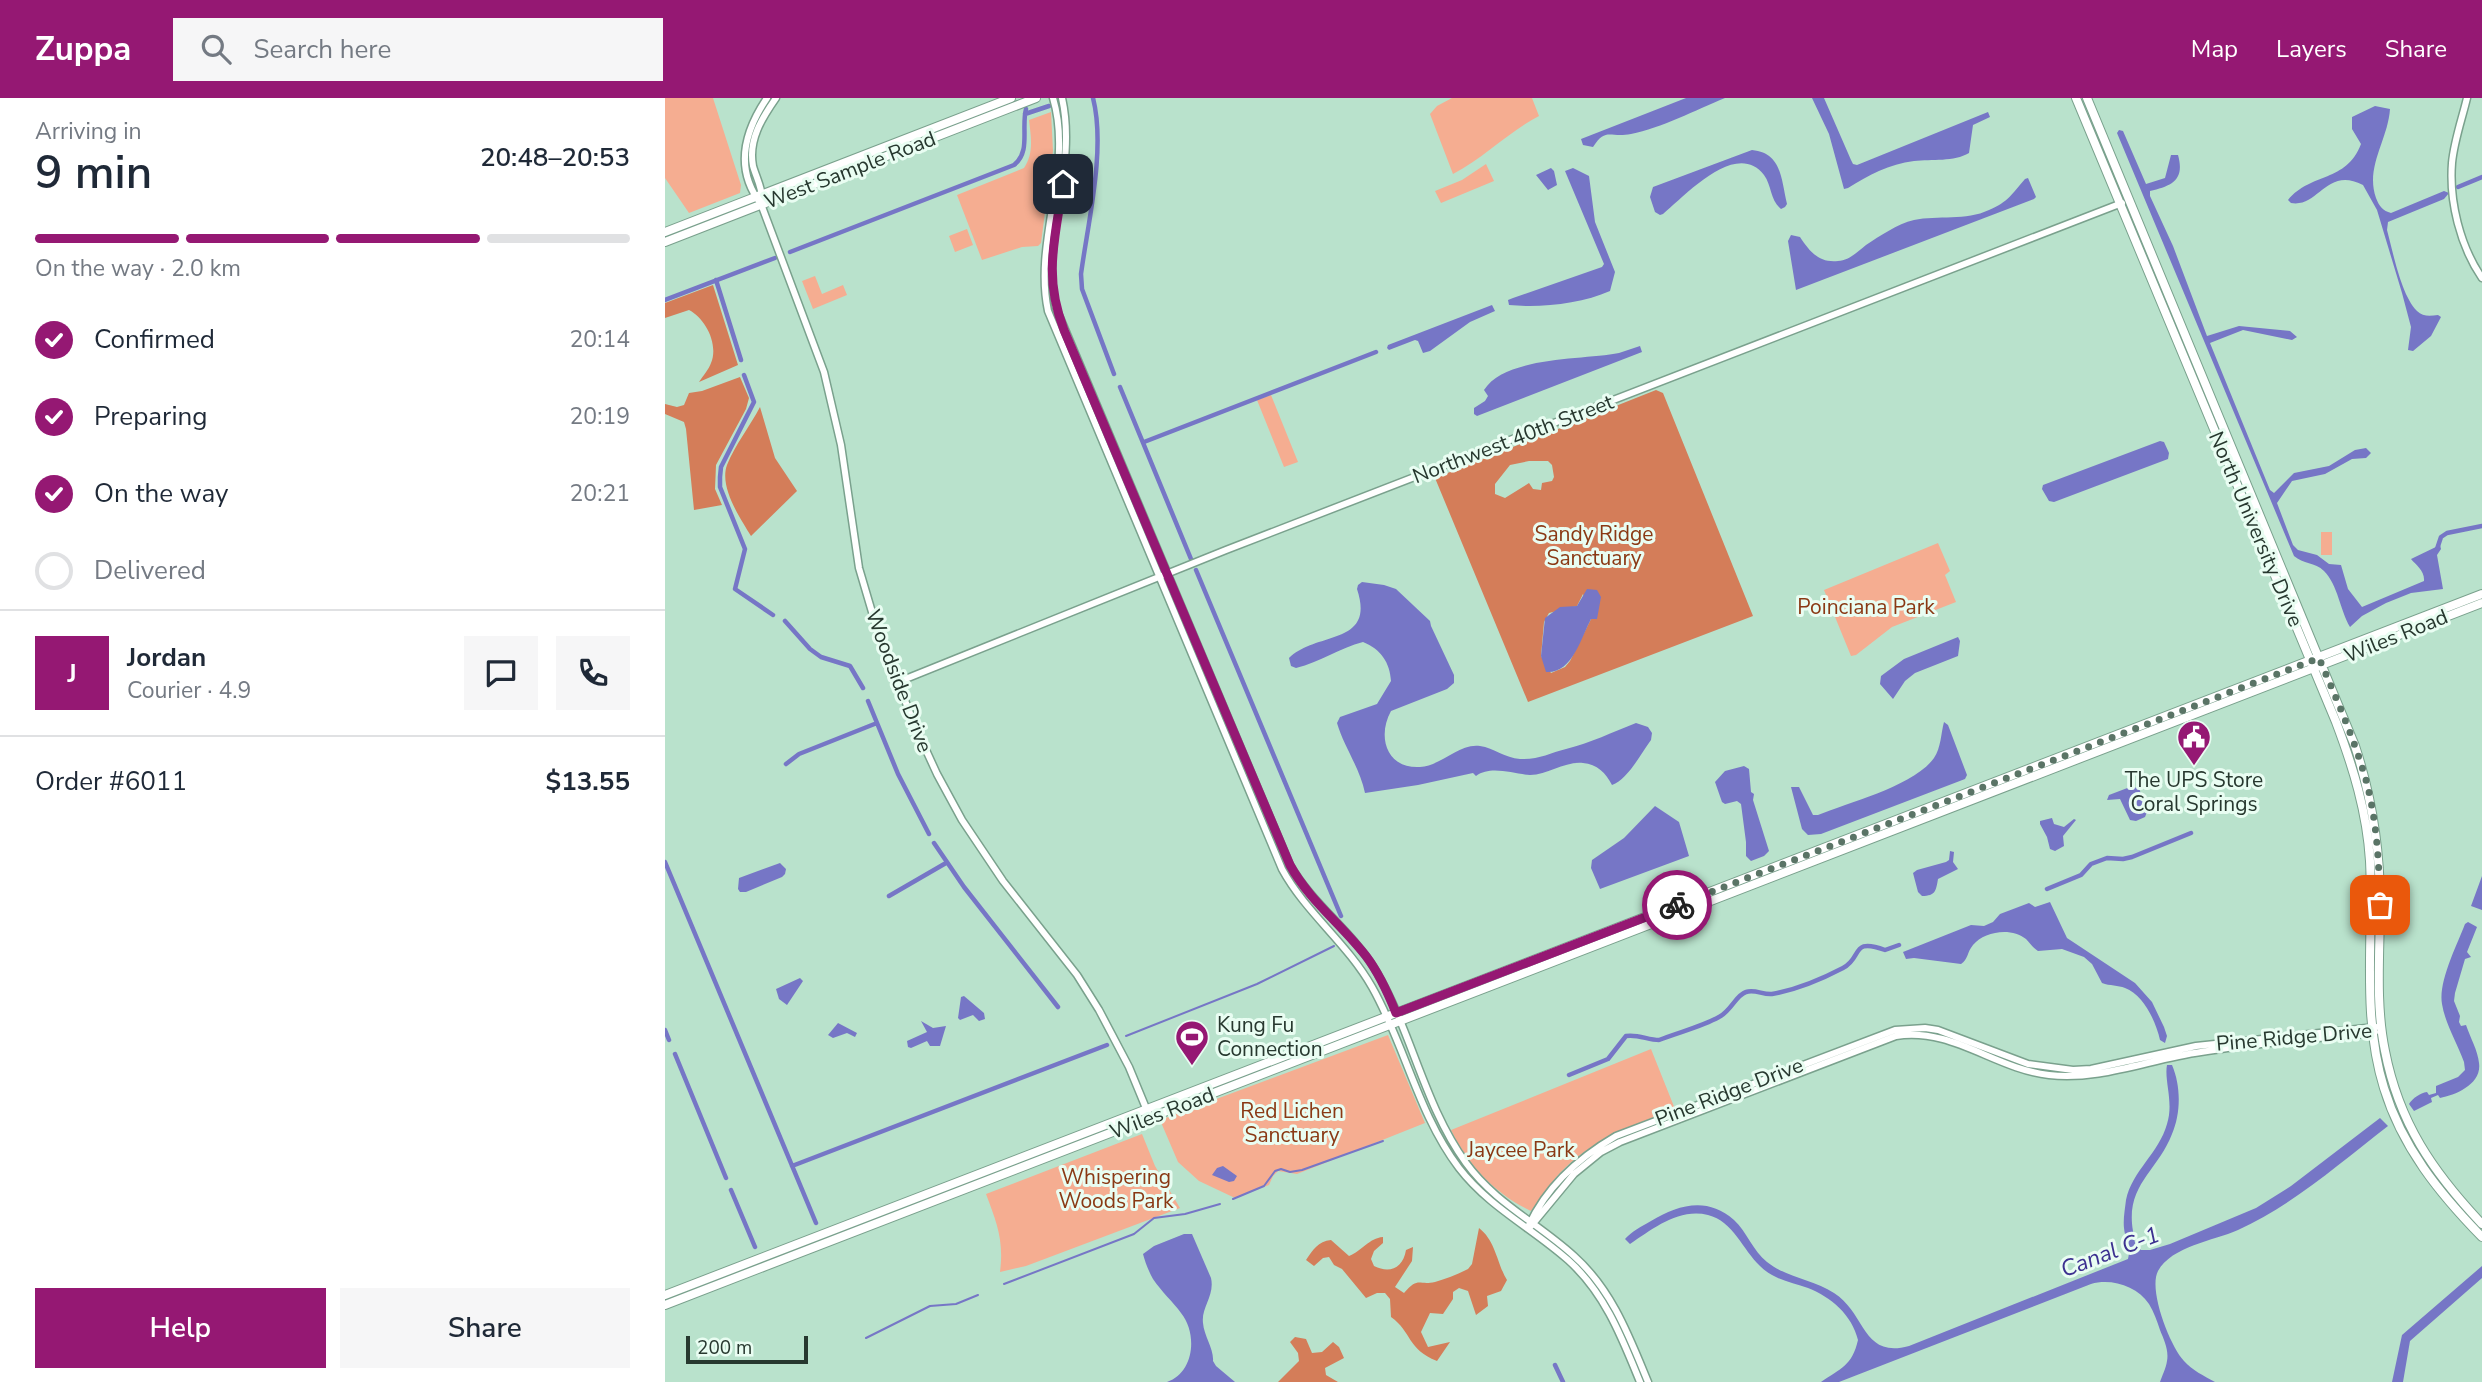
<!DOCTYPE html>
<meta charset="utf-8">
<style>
body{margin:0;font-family:"Nunito Sans",sans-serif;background:#f6f6f7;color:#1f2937;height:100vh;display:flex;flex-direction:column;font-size:26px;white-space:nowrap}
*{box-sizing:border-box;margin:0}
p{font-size:23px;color:#747a83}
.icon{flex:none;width:38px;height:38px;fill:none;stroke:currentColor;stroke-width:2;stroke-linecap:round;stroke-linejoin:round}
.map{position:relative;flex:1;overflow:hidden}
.sheet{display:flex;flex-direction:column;background:#fff;width:665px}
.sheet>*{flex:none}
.scale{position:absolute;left:21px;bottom:18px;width:122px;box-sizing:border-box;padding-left:7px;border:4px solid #27382f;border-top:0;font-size:19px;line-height:24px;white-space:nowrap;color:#27382f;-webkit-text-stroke:5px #e9fdf2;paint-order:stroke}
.pin{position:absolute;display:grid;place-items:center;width:60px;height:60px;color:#fff;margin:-30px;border-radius:14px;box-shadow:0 4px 10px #0006}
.courier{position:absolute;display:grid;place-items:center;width:70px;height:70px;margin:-35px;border:5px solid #951873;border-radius:50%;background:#fff;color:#222;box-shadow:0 2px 9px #0007}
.headline em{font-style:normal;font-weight:600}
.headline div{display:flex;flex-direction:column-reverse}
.headline{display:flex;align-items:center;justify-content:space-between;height:119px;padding:0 35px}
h1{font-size:46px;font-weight:600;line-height:52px}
.bar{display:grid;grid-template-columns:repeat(4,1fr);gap:10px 7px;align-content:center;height:84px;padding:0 35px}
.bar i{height:9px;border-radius:5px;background:#e0e1e3}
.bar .on{background:#951873}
.bar p{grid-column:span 4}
.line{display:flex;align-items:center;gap:18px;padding:0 35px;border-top:2px solid #e0e1e3}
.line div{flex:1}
.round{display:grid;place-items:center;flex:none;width:74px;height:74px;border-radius:0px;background:#f6f6f7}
ol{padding:0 35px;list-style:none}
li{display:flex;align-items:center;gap:21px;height:77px}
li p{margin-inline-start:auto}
li .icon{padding:7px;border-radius:50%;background:#951873;color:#fff;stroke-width:4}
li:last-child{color:#747a83}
li i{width:38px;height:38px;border:4px solid #e0e1e3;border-radius:50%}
.action{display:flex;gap:14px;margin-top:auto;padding:14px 35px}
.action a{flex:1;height:80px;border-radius:0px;background:#951873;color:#fff;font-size:28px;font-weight:600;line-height:80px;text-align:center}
.action a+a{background:#f6f6f7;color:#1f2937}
header{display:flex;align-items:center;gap:42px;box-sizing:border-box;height:98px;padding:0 35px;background:#951873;color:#fff}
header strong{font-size:33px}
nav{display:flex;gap:38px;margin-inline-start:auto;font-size:24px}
.search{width:490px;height:63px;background:#f6f6f7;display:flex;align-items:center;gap:18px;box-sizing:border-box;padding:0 24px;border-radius:0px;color:#747a83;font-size:26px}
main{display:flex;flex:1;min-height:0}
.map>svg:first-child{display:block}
.green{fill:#f5ad91}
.forest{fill:#d47d59;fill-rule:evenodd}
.water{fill:#7676c6}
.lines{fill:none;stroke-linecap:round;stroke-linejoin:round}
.stream{stroke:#7676c6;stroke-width:2}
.canal{stroke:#7676c6;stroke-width:4.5}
.minor-casing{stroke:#7aa18d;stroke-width:9}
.major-casing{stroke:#7aa18d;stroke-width:10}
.minor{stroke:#fff;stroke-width:6}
.major{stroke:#fff;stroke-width:8}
.done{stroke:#5a7466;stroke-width:7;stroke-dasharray:0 12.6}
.route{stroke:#951873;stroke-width:9}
.labels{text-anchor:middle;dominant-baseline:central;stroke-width:6;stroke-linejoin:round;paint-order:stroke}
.street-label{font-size:21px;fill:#27382f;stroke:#e9fdf2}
.park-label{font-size:21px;fill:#8a3914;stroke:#e9fdf2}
.poi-label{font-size:21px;fill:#27382f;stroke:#e9fdf2}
.water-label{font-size:23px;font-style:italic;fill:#3d3190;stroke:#e9fdf2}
</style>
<header>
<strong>Zuppa</strong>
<div class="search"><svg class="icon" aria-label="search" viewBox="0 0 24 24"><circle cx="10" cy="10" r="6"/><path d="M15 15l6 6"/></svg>Search here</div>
<nav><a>Map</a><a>Layers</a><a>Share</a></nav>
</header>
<main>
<section class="sheet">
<div class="headline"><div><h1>9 min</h1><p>Arriving in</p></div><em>20:48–20:53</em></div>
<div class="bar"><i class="on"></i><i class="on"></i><i class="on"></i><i></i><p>On the way · 2.0 km</p></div>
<ol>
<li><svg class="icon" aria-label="check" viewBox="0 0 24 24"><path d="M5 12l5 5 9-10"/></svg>Confirmed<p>20:14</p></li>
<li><svg class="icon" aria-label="check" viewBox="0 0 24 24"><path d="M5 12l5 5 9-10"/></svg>Preparing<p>20:19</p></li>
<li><svg class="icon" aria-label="check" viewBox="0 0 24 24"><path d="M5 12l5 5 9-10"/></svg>On the way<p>20:21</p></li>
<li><i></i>Delivered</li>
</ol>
<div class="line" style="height:126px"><b class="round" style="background:#951873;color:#fff">J</b><div><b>Jordan</b><p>Courier · 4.9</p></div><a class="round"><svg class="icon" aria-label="chat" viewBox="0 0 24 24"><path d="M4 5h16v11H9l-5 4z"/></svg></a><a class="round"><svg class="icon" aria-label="phone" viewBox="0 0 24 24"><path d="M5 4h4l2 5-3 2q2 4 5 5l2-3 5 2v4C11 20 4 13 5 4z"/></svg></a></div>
<div class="line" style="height:91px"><div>Order #6011</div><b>$13.55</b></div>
<div class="action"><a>Help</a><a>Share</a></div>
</section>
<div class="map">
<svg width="1817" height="1284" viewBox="0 0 1817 1284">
<rect width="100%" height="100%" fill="#b9e2cc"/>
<path class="green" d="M0 0H48L76 87 75 95 24 115 0 80Z
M787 0H867L874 18C843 34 819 60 788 76L765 16 772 8Z
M386 14 388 53 376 145 373 148 357 149 317 162 292 97 359 70C369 55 366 39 364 22Z
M821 66 829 83 776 105 770 93 797 82Z
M302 131 308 147 290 154 284 138Z
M150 178 157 196 178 187 182 197 148 211 137 183Z
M606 297 633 364 619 369 592 302Z
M1656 434H1667V457H1656Z
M1273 445 1285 473 1280 477 1291 504 1227 529 1191 557 1186 558 1159 492Z
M723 937 760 1025 632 1076 613 1073 608 1078 604 1087 570 1100 534 1083 513 1064 495 1022Z
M986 951 1010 1011C970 1027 931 1040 900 1070 887 1082 877 1099 866 1113 831 1097 802 1066 786 1032Z
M477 1036 490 1068 515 1110 361 1168 335 1174C339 1143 332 1125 321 1096Z"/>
<path class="forest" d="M48 187 73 267 34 284C38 278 44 271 46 265 54 246 40 220 24 212L0 220V205Z
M75 279 84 300 81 311 51 367 50 391 57 407 29 412 21 331 19 324 0 316V306L12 309 19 307 24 295 37 293Z
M991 292 998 295 1088 518 863 604 770 380ZM864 363H883L887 367 889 379 887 383 877 385 876 392 868 391 864 385 840 400 830 396V386L845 367ZM918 496 926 521 905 563 900 569 886 575 876 558 879 524 884 515 912 508Z
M95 309 110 360 132 393 86 438C75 420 54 389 62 367 70 347 85 328 95 309Z
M814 1130C831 1143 832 1166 842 1182L836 1193 822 1198 823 1208 811 1217 803 1193 794 1190 788 1194V1201L778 1216 765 1215 756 1234 763 1249 785 1244 772 1263C742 1251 747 1234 726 1219L725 1201 720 1195H712L701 1200 677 1171 669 1167 664 1159 658 1160 649 1168 641 1162C648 1152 653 1143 666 1142L684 1158C697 1153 704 1140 718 1139V1145L709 1153 706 1161 709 1168C725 1176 738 1170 741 1152L748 1149 747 1163 730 1189 739 1195C754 1178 753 1188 770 1184 781 1181 793 1176 803 1171L807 1166Z
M630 1239 641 1241 647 1255 657 1254 668 1244 674 1249 679 1260 660 1270 661 1277 673 1284H613L634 1263 633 1255 625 1244Z"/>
<path class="water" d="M1021 0H1060C1031 12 996 30 966 36 944 40 941 29 928 49L918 47 916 41Z
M1147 0H1159L1186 62 1188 66 1192 67 1323 14 1325 19 1308 27 1304 55C1289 64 1267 61 1249 63 1224 66 1204 77 1183 90L1179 91 1164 36Z
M1710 8 1725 11C1723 42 1700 69 1711 100 1714 108 1718 113 1726 115L1779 93 1784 95 1779 101 1723 124 1722 132C1728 154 1736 197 1752 213 1758 219 1765 218 1773 217L1776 219 1766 238 1748 253 1743 252 1746 229 1737 195 1712 112 1698 87C1661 68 1654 110 1626 105L1623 102C1646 74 1681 85 1696 46L1687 31V19Z
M1454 32 1458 33 1481 86 1500 80 1506 57H1513C1520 82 1507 88 1485 93V98L1508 148 1542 238 1574 228 1625 233 1632 239 1627 242 1578 232 1545 245 1605 392 1609 395 1629 375 1664 368 1690 352 1701 350 1706 355 1701 360 1687 361 1660 376 1627 383 1612 405 1628 447 1633 452 1652 457 1664 466 1676 467 1683 491 1697 509 1759 483C1760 473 1751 467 1746 461L1775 447 1776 451 1772 457 1778 491 1746 495 1721 505 1697 518 1685 529C1675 512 1673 487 1659 473 1650 464 1638 466 1629 458L1452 35Z
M1087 52C1117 55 1116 81 1122 106L1120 109 1116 111C1105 102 1107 88 1099 77 1071 41 1020 98 998 116L995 117 990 114 985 99 988 89Z
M886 70 889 73 892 87 883 92 871 77Z
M908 70 924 78 930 124 950 174 945 193C916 206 875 210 844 207L843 202 848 200 937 169 939 166 900 73Z
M1363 80 1371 99 1369 101 1131 192 1123 143 1126 137 1135 139C1145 154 1154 165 1173 163 1185 162 1192 154 1201 147 1215 138 1232 126 1249 122 1273 117 1301 123 1324 112 1343 104 1347 96 1360 81Z
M827 207 830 213 805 224 765 253 758 255 753 243 750 242 724 252 722 250 723 247Z
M975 248 977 254 812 318 809 316V310L820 303 823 298 819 292C840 258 919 262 954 255 961 253 968 250 975 248Z
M1495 343 1499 344 1504 355 1503 361 1389 404 1384 403 1377 391 1378 387Z
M697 484 719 487 731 491 765 523 766 528 789 577V585L782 591 726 613C712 638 721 671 755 669 776 668 794 645 815 648 829 650 840 660 855 661 873 662 885 655 901 651 925 645 948 634 971 625L983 629 987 635 986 642C975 657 963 681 947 687 941 675 932 666 918 665 900 663 883 677 865 677 848 676 826 667 811 678L808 675 753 687 700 695C695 670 679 649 672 625L675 619 712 606 726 583C725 565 716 551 698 544 675 550 655 564 631 570L626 568 624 560C651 533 711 548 692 491L693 487Z
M922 491 932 492 936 499 932 521H926C916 540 907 576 881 574L876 558 880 520 895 509 912 508Z
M1293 539 1295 543 1293 558 1250 575 1240 583 1228 601 1215 586 1216 578 1239 561Z
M1279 624 1283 627 1302 677 1300 681 1156 736 1143 737 1137 731 1126 689H1134L1148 717H1153C1185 704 1249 688 1269 660 1276 650 1276 635 1279 624Z
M1079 668 1084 671 1086 694 1089 696 1088 702 1104 753 1099 758 1086 763 1081 758V744L1076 706 1072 703 1060 706 1057 704 1050 684 1060 673Z
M1465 689 1474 690 1482 714 1480 719 1471 723 1465 722 1455 701 1442 702 1444 697Z
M990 708 1014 724 1024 758 935 791 926 770 927 762 959 740Z
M1387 720 1389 726 1399 729 1409 721 1411 722 1398 738 1399 748 1390 753 1385 751 1382 739 1375 726V723Z
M1285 753 1289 754 1288 764 1293 771 1273 781C1271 792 1271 798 1257 798L1253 794 1248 775 1252 772 1281 764 1284 762Z
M115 765 121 771 120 776 117 779 81 794H75L73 791 74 780Z
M1817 778V812L1806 808Z
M1385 804 1402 840 1470 885 1487 904 1499 929 1502 938 1500 945 1495 942C1491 924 1479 897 1460 890 1453 887 1445 888 1437 885L1427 866 1419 859 1397 851 1373 853C1368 850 1365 845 1361 841 1347 829 1319 833 1308 847 1302 854 1303 862 1296 866L1249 860 1241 861 1238 854 1306 827 1319 828 1328 824 1335 816 1364 805 1370 809Z
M1803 824 1812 829 1802 854 1806 859 1800 861 1790 895 1789 903 1795 918 1794 924 1796 928 1801 927C1805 939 1813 953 1814 965 1817 986 1791 997 1775 1000L1773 997 1766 1000 1767 1004 1749 1013 1744 1006C1748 1000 1755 995 1762 994L1764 997 1771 995V988L1793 979 1800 972 1799 964C1792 945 1780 925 1777 906 1773 884 1792 847 1800 826Z
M135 880 138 883 122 907 114 901 111 891Z
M299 898 319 915 320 921 314 923 308 917 295 922 293 920 296 899Z
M256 923 268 930 281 928 275 948H265L262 943 246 950 243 949 242 943 262 934Z
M173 925 192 935 190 939 182 935 168 940 163 937Z
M1502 967H1507C1516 988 1516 1015 1507 1036 1493 1073 1460 1087 1468 1133 1469 1141 1469 1147 1476 1152H1485L1505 1146 1591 1110 1626 1088 1715 1020 1723 1028C1675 1065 1628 1107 1573 1132 1548 1143 1507 1148 1493 1173 1483 1192 1505 1248 1519 1263 1527 1272 1539 1278 1550 1284H1495C1497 1278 1501 1270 1502 1263 1504 1252 1499 1242 1495 1232 1492 1223 1489 1214 1484 1206 1472 1188 1446 1180 1426 1186L1174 1284H1156C1176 1270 1187 1268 1193 1242 1187 1217 1166 1199 1143 1190 1126 1184 1109 1182 1095 1168 1078 1152 1068 1123 1043 1117 1013 1110 988 1131 965 1146L960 1141C966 1134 977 1128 986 1123 1013 1107 1042 1098 1069 1122 1082 1134 1088 1153 1102 1164 1122 1180 1148 1181 1169 1195 1201 1215 1197 1261 1244 1248L1463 1161C1466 1150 1460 1141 1459 1130 1458 1121 1460 1111 1461 1102 1467 1073 1494 1055 1502 1026 1509 1004 1499 983 1502 967Z
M558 1068 572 1078 569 1083 564 1084 547 1077 552 1070Z
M519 1136H527L546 1180C550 1198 536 1209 538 1225 539 1238 549 1251 548 1263L551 1268 570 1284H502C529 1275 533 1236 516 1215 508 1204 496 1193 488 1181 484 1174 480 1164 478 1156L489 1148Z
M1817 1168V1180L1745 1243 1738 1284H1727L1737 1237Z"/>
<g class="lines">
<path class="stream" d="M461 938 592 886 669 848
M568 1101 599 1088 610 1073 616 1071 625 1074 637 1072 718 1043
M339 1186 469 1136 489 1120 520 1116 555 1106
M201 1240 265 1208 291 1206 313 1197"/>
<path class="canal" d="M428 0C441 51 423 124 416 176L417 191 449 276
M360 16 384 8
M1793 89 1817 79
M125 154 349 67C366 54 356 30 361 11
M51 182 76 262
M0 202 110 160
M79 277 89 304 56 369 55 379V389L80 451 70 491 108 517
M455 289 526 461
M479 344 711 254
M1772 451 1776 439 1782 435 1817 428
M531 472 676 818
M120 523 145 551 156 559 185 568 198 590
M203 603 233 676 264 736
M121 666 134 656 212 625
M269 745 299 789 393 909
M0 764 151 1125
M1382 791 1416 777 1426 766 1442 760 1458 761 1467 759 1526 735
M224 798 281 765
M0 932 4 942
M10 956 61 1080
M904 977 943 961 961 938C973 936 983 942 994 942 1014 934 1036 929 1054 919 1066 913 1071 897 1081 894 1090 891 1098 897 1107 896 1130 892 1157 881 1178 870 1198 860 1185 839 1220 852L1234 847
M127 1068 442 947
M66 1092 90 1149
M890 1267 898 1284"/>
<g class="minor-casing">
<path id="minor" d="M102 0C79 34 69 71 96 106L159 274 176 347 194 470 212 531 250 628 272 676 297 722 338 783 412 877 434 912 464 969 483 1015
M388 0C409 70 368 142 383 213L617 771C641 815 682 845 707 889 740 947 753 1016 794 1070 824 1109 867 1130 903 1162 940 1195 957 1240 975 1284
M397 0C413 71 375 140 391 210L625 767C648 807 688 834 711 873 747 934 759 1007 801 1065 830 1105 873 1125 909 1158 947 1192 964 1238 983 1284
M1802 0C1797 21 1789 43 1787 65 1784 103 1795 148 1817 180
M97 101C97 89 91 79 88 68 83 42 97 20 111 0
M233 584 561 452 1457 105
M864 1127C882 1088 915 1059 951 1038L1230 932 1260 930 1273 932 1363 966 1408 972 1426 971 1531 948 1711 929
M866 1128 909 1076 936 1054 955 1044 1231 938C1287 929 1330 971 1384 977 1435 983 1485 961 1536 954 1574 948 1613 944 1652 940 1671 938 1692 938 1710 934"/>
</g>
<g class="major-casing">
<path id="major" d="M1411 0 1671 624C1688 669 1702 714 1705 763 1709 838 1696 916 1719 990 1737 1049 1774 1095 1817 1139
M1422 0 1690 648C1707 700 1715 751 1715 805 1715 854 1710 905 1720 953 1734 1025 1768 1074 1817 1126
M0 134 346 0
M0 144 371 0
M0 1197 1817 496
M0 1207 1817 505"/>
</g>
<use href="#minor" class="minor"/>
<use href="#major" class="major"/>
</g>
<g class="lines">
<path class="done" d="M1012 807 1654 560C1671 600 1689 640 1701 682 1712 723 1714 765 1715 807"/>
<path class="route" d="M398 86C390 142 378 177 399 232L625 767C644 802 676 826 701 858 714 875 723 895 731 915L1012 807"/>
</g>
<defs>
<g id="civic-pin" transform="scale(1.75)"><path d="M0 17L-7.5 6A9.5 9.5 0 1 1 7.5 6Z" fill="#951873" stroke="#e9fdf2"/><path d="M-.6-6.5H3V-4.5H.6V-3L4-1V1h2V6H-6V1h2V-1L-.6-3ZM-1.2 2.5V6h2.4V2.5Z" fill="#fff"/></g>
<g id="stadium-pin" transform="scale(1.75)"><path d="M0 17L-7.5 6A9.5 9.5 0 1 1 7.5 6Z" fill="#951873" stroke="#e9fdf2"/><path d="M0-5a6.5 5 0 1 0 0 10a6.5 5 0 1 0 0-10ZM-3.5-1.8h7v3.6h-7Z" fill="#fff"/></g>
</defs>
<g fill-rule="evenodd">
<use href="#civic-pin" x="1529" y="639"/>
<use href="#stadium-pin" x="527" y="939"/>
</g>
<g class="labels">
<g class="street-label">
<text transform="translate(185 72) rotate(-21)">West Sample Road</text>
<text transform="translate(848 341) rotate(-21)">Northwest 40th Street</text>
<text transform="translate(1591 431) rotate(67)">North University Drive</text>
<text transform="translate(1731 538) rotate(-22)">Wiles Road</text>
<text transform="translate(234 583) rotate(69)">Woodside Drive</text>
<text transform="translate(1629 939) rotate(-5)">Pine Ridge Drive</text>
<text transform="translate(1064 994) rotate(-21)">Pine Ridge Drive</text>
<text transform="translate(497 1015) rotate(-21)">Wiles Road</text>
</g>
<g class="park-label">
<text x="929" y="436">Sandy Ridge<tspan x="929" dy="24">Sanctuary</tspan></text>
<text x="1201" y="509">Poinciana Park</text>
<text x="627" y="1013">Red Lichen<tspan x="627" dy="24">Sanctuary</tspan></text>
<text x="856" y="1052">Jaycee Park</text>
<text x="451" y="1079">Whispering<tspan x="451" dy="24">Woods Park</tspan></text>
</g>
<g class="poi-label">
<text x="1529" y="682">The UPS Store<tspan x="1529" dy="24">Coral Springs</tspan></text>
<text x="552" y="927" text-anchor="start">Kung Fu<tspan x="552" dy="24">Connection</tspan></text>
</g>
<g class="water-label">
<text transform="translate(1445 1154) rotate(-21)">Canal C-1</text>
</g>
</g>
</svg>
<div class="scale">200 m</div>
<div class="pin" style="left:1715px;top:807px;background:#ea580c"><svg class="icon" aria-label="bag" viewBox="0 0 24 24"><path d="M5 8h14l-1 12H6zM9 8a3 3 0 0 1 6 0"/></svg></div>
<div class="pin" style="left:398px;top:86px;background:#1f2937"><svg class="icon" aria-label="home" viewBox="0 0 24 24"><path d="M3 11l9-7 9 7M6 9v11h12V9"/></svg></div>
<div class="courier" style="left:1012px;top:807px"><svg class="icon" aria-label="bike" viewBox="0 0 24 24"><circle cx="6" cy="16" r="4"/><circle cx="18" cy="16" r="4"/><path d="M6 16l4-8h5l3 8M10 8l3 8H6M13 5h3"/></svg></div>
</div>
</main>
